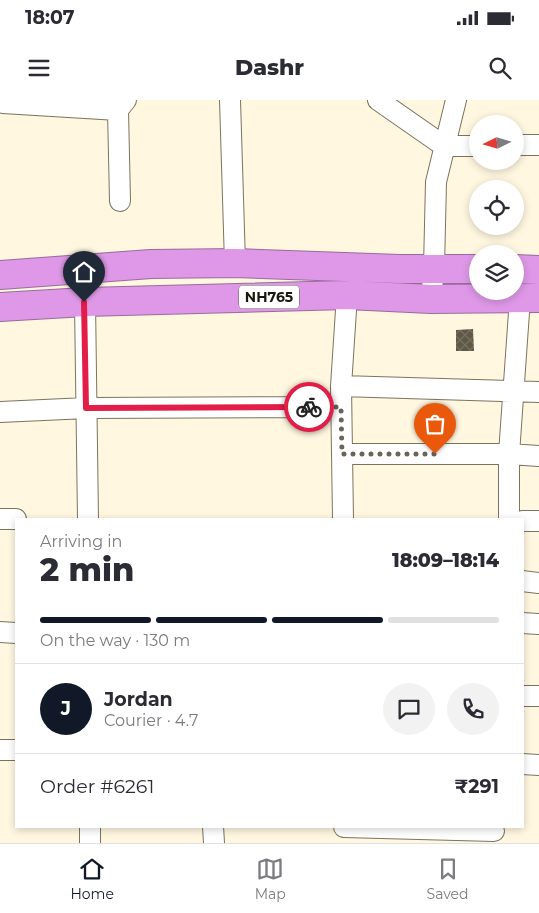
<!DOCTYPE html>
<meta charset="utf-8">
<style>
body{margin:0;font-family:Montserrat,sans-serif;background:#f2f2f3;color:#2b2b33;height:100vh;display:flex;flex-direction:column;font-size:19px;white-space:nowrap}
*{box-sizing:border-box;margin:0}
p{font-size:16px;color:#7c7c81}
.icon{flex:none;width:28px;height:28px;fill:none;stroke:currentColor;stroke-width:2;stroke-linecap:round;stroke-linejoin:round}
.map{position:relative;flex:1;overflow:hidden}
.panel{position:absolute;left:15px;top:418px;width:509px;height:310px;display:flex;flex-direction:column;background:#fff;border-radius:0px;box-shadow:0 2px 8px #0003}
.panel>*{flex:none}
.needle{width:32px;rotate:265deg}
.fabs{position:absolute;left:469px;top:15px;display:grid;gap:10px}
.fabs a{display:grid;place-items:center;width:55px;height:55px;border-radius:50%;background:#fff;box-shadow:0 2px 8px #0003;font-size:25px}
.pin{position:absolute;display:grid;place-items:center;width:42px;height:42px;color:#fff;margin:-51px -21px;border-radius:50% 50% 50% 0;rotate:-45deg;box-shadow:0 0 5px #0007}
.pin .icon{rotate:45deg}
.courier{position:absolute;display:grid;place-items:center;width:50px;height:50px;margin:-25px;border:4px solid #e11d48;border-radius:50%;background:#fff;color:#222;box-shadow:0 1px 6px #0007}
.overview em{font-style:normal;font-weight:800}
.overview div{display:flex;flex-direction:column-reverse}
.overview{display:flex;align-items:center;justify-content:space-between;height:85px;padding:0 25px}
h1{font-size:32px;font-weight:800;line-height:38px}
.bar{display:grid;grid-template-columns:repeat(4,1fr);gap:8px 5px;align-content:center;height:60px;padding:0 25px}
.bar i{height:6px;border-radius:4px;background:#e1e1e2}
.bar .active{background:#111827}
.bar p{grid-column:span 4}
.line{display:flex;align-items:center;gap:12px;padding:0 25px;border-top:1px solid #e1e1e2}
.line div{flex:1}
.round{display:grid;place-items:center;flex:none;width:52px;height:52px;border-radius:26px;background:#f2f2f3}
.status{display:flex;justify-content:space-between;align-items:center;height:35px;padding:0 25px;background:#fff;direction:ltr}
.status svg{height:14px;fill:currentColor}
header{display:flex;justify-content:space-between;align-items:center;height:65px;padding:0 25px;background:#fff;font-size:22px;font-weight:800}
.tabs{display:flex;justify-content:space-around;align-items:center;height:70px;border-top:1px solid #e1e1e2;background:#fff;font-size:14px;color:#7c7c81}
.tabs a{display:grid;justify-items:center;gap:2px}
.tabs .active{color:#111827}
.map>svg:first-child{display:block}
.building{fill:url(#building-cross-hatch)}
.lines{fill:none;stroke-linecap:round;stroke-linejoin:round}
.minor-casing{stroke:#7a745f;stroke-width:22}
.highway-casing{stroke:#996b9b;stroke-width:30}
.minor{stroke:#fff;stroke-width:20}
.highway{stroke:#de98e7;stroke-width:28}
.done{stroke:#6a6558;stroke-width:5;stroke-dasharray:0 9}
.route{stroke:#e11d48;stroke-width:6}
.labels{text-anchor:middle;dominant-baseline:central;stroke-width:5;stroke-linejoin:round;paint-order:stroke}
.shield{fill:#fff;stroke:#5f5d57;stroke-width:1}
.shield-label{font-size:14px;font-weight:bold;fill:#1a170f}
</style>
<div class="status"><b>18:07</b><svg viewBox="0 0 49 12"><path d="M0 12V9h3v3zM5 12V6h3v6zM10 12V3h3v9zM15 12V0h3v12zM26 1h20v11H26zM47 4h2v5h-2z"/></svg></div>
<header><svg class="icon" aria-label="menu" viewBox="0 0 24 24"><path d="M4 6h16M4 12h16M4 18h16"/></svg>Dashr<svg class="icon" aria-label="search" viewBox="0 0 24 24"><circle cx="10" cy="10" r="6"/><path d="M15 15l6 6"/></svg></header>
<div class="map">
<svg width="539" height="743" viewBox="0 0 539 743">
<defs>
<pattern id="building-cross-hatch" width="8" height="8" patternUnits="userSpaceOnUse" patternTransform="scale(1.25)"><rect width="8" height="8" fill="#5e5844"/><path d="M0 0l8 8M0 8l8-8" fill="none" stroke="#757061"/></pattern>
</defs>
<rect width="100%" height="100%" fill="#fff7e0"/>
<path class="building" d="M473 229 474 251H456V230Z"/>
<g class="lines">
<g class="minor-casing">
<path id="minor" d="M230 0 235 163
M378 0 444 46H478
M3 3 118 10
M515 45H539
M120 101 118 10 126 0
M431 199 434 168 436 82 456 0
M85 202 88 419
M341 286 539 292
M0 312 87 308 341 307
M342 354H509L539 356
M0 419H16
M343 419 341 286 347 195
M509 419V354L520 198
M522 421H539
M522 481 539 483
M522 523 539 524
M0 532 16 533
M522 596H539
M0 650H16
M522 664 539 665
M90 726V743
M213 726 214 743
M344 727 494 731"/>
</g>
<g class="highway-casing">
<path id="highway" d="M515 169 539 170
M0 175 151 164 235 163 400 169H478
M0 207 85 202 347 195 431 199 539 198"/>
</g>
<use href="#minor" class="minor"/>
<use href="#highway" class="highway"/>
</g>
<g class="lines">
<path class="done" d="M309 307H341L342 354H435"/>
<path class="route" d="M84 202 86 308 309 307"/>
</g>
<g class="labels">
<rect class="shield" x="239" y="185.5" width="60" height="23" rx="4"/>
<g class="shield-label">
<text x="269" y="197">NH765</text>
</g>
</g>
</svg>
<div class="fabs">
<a><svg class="needle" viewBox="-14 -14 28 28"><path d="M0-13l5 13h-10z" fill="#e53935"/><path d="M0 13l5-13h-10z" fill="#7c7c81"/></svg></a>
<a><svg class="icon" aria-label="locate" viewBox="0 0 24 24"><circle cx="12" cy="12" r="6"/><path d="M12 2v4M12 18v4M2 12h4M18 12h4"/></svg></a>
<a><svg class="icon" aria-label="layers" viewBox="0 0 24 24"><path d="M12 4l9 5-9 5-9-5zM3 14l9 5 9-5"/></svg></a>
</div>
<div class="pin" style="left:435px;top:354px;background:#ea580c"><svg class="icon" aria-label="bag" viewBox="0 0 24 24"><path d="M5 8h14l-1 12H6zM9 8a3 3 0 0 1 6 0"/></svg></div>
<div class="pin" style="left:84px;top:202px;background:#1f2937"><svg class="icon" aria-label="home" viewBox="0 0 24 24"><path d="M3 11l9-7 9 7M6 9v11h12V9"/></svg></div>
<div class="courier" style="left:309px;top:307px"><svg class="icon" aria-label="bike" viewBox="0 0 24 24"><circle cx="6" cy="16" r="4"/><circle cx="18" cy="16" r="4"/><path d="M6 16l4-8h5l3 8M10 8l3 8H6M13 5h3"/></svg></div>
<section class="panel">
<div class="overview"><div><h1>2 min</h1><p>Arriving in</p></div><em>18:09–18:14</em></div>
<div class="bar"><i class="active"></i><i class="active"></i><i class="active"></i><i></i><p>On the way · 130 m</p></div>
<div class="line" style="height:90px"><b class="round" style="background:#111827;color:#fff">J</b><div><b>Jordan</b><p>Courier · 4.7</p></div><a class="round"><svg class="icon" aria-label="chat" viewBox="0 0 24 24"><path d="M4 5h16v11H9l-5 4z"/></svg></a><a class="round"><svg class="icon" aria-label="phone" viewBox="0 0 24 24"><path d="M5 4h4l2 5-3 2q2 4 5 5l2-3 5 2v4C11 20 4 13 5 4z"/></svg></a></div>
<div class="line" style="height:65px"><div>Order #6261</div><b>₹291</b></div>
</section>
</div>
<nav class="tabs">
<a class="active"><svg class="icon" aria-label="home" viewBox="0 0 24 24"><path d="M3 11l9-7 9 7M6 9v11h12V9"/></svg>Home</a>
<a><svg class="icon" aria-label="map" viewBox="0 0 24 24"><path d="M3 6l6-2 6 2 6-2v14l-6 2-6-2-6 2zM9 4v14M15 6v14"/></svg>Map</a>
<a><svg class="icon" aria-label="saved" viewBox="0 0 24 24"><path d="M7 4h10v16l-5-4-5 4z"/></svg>Saved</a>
</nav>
